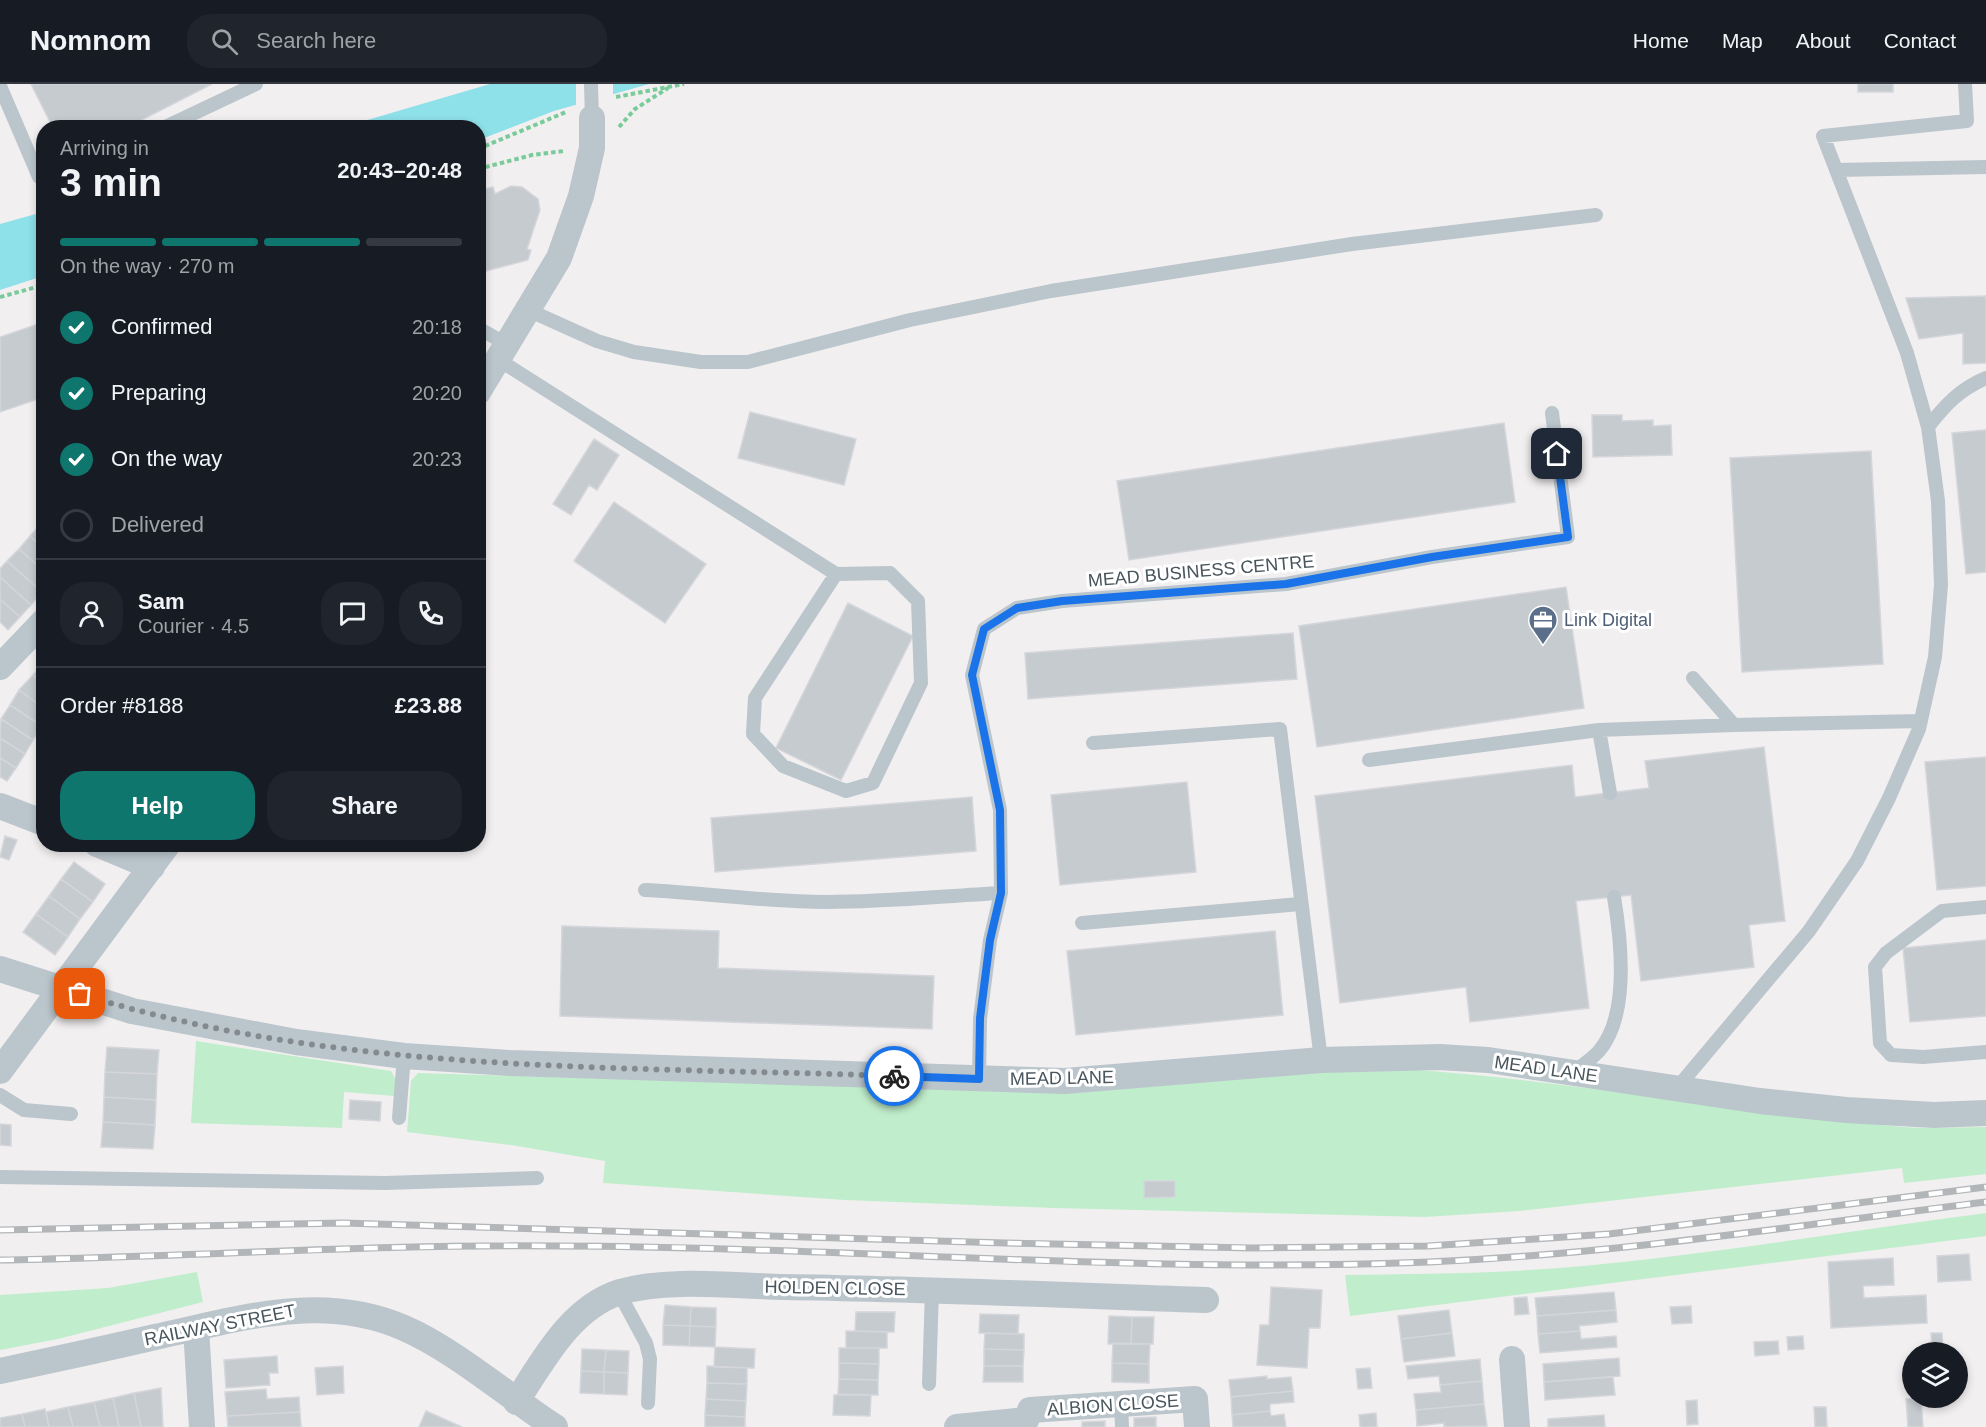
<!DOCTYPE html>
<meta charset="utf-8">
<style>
body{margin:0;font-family:Arial,sans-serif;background:#20242c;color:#f1f3f6;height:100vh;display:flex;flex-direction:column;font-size:22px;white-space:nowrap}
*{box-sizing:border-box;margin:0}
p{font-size:20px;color:#9ea1a6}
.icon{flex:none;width:33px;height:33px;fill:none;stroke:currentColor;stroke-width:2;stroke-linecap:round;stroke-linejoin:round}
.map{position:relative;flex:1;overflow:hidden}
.side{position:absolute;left:36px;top:36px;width:450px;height:732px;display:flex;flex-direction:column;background:#171b24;border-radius:24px;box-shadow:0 3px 9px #0003}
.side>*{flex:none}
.tools{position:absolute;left:1902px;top:1258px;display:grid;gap:12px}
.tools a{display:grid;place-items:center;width:66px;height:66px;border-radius:50%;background:#171b24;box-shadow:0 3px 9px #0003;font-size:30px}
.pin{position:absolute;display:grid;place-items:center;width:51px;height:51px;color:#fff;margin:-26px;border-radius:12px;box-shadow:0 3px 9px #0006}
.courier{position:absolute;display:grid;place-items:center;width:60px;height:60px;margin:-30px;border:4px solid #1a73e8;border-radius:50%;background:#fff;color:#222;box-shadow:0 2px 8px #0007}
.overview em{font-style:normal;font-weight:800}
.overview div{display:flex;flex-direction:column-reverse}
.overview{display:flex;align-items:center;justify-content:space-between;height:102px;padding:0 24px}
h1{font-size:39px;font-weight:800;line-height:45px}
.bar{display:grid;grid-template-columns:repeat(4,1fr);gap:9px 6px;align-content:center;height:72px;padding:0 24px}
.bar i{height:8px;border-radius:4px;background:#363941}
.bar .active{background:#0f766e}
.bar p{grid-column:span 4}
.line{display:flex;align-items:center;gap:15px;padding:0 24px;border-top:2px solid #363941}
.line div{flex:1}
.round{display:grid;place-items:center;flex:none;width:63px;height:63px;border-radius:24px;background:#20242c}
ol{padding:0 24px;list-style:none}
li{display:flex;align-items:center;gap:18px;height:66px}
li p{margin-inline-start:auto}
li .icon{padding:6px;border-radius:50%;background:#0f766e;color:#fff;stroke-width:4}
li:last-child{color:#9ea1a6}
li i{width:33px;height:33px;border:3px solid #363941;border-radius:50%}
.primary-button{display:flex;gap:12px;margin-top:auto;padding:12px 24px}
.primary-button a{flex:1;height:69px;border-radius:24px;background:#0f766e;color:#fff;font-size:24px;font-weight:800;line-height:69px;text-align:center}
.primary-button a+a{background:#20242c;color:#f1f3f6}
header{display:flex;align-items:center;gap:36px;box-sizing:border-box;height:84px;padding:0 30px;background:#171b24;border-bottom:2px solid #363941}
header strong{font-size:28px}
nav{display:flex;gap:33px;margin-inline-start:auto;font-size:21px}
.search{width:420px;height:54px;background:#20242c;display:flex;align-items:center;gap:15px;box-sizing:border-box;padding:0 21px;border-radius:24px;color:#9ea1a6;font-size:22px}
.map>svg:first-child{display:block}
.green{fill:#c0eecc}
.water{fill:#8ee0e9}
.pier{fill:#f2eff0}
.building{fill:#c6cbcf;stroke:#d4d6db;stroke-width:1.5}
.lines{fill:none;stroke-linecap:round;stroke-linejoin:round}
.path{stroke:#79cb99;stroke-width:4;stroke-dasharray:4.5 3;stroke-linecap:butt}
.lane{stroke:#bbc5cc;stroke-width:14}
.street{stroke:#bbc5cc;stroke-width:26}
.rail-casing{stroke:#b2b6b9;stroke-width:7}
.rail{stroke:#fff;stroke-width:4.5;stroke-dasharray:14;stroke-linecap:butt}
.lane-bridge{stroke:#bbc5cc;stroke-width:14}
.done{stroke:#848b90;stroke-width:6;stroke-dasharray:0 10.8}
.route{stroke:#1a73e8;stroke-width:8}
.labels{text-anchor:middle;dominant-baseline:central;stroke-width:6;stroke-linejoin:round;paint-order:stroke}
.street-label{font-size:18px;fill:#48555c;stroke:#fff}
.service-label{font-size:18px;fill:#4e5e75;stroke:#fff;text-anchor:start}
</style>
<header>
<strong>Nomnom</strong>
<div class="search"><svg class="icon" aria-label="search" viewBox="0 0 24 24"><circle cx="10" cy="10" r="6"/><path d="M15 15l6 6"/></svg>Search here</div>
<nav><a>Home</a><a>Map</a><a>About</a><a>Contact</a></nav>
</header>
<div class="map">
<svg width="1986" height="1343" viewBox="0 0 1986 1343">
<rect width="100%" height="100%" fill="#f2eff0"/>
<path class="green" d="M196 957 391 987 396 996 395 1012 344 1008 342 1044 191 1039Z
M1404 985C1572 996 1737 1030 1904 1043 1931 1045 1959 1043 1986 1043V1090L1904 1099 1902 1084 1519 1127 1425 1133 1053 1124 845 1116 603 1099 605 1077 511 1061 407 1048 411 997 418 989 1075 1009 1335 987Z
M1986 1129V1152L1350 1232 1345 1191C1401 1190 1458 1190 1513 1187 1672 1178 1829 1149 1986 1129Z
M197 1188 203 1218 58 1255 0 1266V1211L108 1204Z"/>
<path class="water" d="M490 0H649L554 27 479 56 478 44H340Z
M43 128V192L0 206V140Z"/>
<path class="pier" d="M576 0H613V13L576 23Z"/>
<path class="building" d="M31 0H212L126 44H53Z
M1858 0H1893V8H1858Z
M511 102 522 103 538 115 540 126 527 165 531 166 528 176 478 189V107L493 103 495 110Z
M1986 212V279L1963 280V249L1919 255 1906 214Z
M44 238V313L0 328V253Z
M750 328 856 355 844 401 738 374Z
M1592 331H1622V337L1653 336V342L1671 341 1672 371 1593 373Z
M1504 339 1515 418 1129 476 1117 397Z
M1986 346V488L1966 490 1952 349Z
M594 355 619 371 597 406 589 401 571 431 553 420Z
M1871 367 1883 580 1742 588 1730 374Z
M614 418 706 480 665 539 574 477Z
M41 440 44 442V465L30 452Z
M30 452 44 465V487L19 465Z
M19 465 44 487 42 508 7 477Z
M7 477 42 508 31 521 0 493V485Z
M0 493 31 521 20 533 0 515Z
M1566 503 1584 624 1317 663 1299 542Z
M0 515 20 533 8 546 0 538Z
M848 519 913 552 841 696 776 664Z
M1293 549 1297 595 1028 615 1025 569Z
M44 579V600L33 591Z
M33 591 44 600V624L19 606Z
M19 606 44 624 42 642 10 621Z
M10 621 42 642 33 656 1 635Z
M1 635 33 656 25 670 0 654Z
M0 654 25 670 16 684 0 674Z
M1764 663 1785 837 1749 841 1754 883 1641 897 1631 811 1576 817 1589 924 1470 938 1466 903 1340 919 1315 712 1572 681 1575 713 1649 704 1645 677Z
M1986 673V802L1937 806 1925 678Z
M0 674 16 684 7 697 0 693Z
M1187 698 1196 788 1060 801 1051 711Z
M972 713 976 767 715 788 711 734Z
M5 752 17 756 9 776 0 773Z
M74 778 105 800 93 818 61 795Z
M61 795 93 818 80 835 49 812Z
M49 812 80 835 68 853 36 830Z
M36 830 68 853 55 871 23 848Z
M562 842 719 847 718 884 934 892 932 945 560 932Z
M1275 847 1283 931 1076 951 1067 867Z
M1986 856V932L1910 938 1903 864Z
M107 963 159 966 157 990 105 988Z
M105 988 157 990 156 1016 104 1013Z
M104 1013 156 1016 155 1041 103 1038Z
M350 1016 381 1018 380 1037 349 1035Z
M103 1038 155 1041 153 1065 101 1063Z
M0 1040 11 1041V1062L0 1061Z
M1144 1097H1175V1113L1144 1114Z
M1969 1170 1971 1196 1938 1198 1937 1172Z
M1893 1174 1894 1201 1863 1202 1864 1214 1926 1211 1927 1239 1831 1244 1828 1178Z
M1271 1203 1322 1206 1320 1244H1309L1307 1284 1257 1281 1260 1241H1269Z
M1614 1208 1616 1226 1537 1232 1535 1214Z
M1527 1213 1529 1230 1515 1231 1514 1214Z
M665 1221 691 1223 690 1242 663 1241Z
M1691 1222 1692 1239 1672 1240 1670 1223Z
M691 1223 716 1224V1243L690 1242Z
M1449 1226 1452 1249 1401 1255 1398 1232Z
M1616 1226 1617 1238 1579 1242 1580 1247 1538 1250 1537 1232Z
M856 1228H895L894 1248 855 1247Z
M980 1230 1019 1231 1018 1250 979 1249Z
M1109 1232 1132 1233 1131 1260H1108Z
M1132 1233H1154L1153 1260H1131Z
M663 1241 690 1242 689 1262 663 1261Z
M690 1242 716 1243 715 1263 689 1262Z
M846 1247 887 1248V1264H846Z
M1580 1247 1581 1255 1616 1252 1617 1263 1540 1269 1538 1250Z
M985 1249 1024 1250V1266L984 1265Z
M1452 1249 1455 1272 1404 1278 1401 1255Z
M1931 1249H1942L1943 1265 1932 1266Z
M1803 1252 1804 1265 1788 1266 1787 1253Z
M1778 1257 1779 1270 1755 1272 1754 1258Z
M1113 1259 1150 1260 1149 1280 1112 1279Z
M715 1263 755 1265 754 1284 714 1283Z
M839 1264H879V1280L839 1279Z
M582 1265 606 1266 604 1288 581 1287Z
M984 1265 1024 1266 1023 1282H984Z
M606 1266 629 1267 628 1289 604 1288Z
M277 1272 278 1289H269L270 1301 226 1304 224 1276Z
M1619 1274 1620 1292 1544 1298 1543 1280Z
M1480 1275 1482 1297 1440 1301 1439 1292 1408 1295 1406 1282Z
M839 1279 879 1280 878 1296 839 1295Z
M1112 1279 1149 1280V1299L1112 1298Z
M343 1282 344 1309 317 1311 315 1284Z
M707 1282 747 1284V1300L707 1299Z
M984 1282H1023V1298H983Z
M1370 1284 1372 1304 1358 1305 1356 1285Z
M581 1287 604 1288V1310L580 1309Z
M604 1288 628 1289 627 1311 604 1310Z
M1267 1292V1295L1291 1293 1293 1307 1231 1313 1229 1296Z
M1613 1293 1615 1311 1545 1316 1544 1298Z
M839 1295 878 1296V1311L838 1310Z
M1482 1297 1484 1320 1416 1326 1414 1310 1441 1308 1440 1301Z
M707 1299 747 1300 746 1317 706 1315Z
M161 1304 163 1343H141L134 1309Z
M266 1305 267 1315 299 1313 300 1328 227 1332 225 1308Z
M1293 1307 1294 1318 1270 1320V1327L1232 1331 1231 1313Z
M134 1309 141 1343H119L113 1314Z
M834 1311H871L870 1332 833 1331Z
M113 1314 119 1343H100L94 1318Z
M1921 1314 1923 1343H1908L1906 1315Z
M706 1315 746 1317 745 1333 705 1331Z
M1697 1316 1698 1340 1687 1341 1686 1317Z
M94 1318 100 1343H73L68 1323Z
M1484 1320 1487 1342 1444 1343V1339L1417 1342 1416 1326Z
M68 1323 73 1343H49L46 1328Z
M1814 1323H1826L1827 1343H1815Z
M45 1325 49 1343H25L22 1330Z
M426 1327 462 1343H419Z
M1270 1327 1271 1332 1284 1330 1286 1343H1233L1232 1331Z
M300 1328 301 1343H228L227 1332Z
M1376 1329 1377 1343H1360L1359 1331Z
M22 1330 25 1343H0V1334Z
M705 1331 745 1333V1343H705Z
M1604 1331 1605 1343H1548V1335Z
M1156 1333V1343H1134V1334Z
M1105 1337V1343H1082V1338Z"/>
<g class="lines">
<path class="path" d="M616 13 684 0
M619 43 635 25 668 4
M478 65 566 28
M478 85 532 71 564 67
M0 213 44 201"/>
<path class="lane" d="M0 2 39 93 44 91
M163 44 256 0
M1837 86 1986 83
M528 226 597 257 634 268 701 278H748L910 236 1051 207 1352 160 1596 131
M478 244 508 261
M499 276 836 490 890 489 918 517 921 599 873 699 846 707 783 682 753 650 755 614 836 490
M1928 343C1945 321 1960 305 1986 294
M1693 594 1734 641 1921 637
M1093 659 1280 645 1321 976
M1369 676 1599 646
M1610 709 1599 646 1734 641
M645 806C706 809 766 818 827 818 885 818 944 812 1001 809
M1986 823 1942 827 1886 869 1875 883 1880 959 1891 971 1923 973 1986 968
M1082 839 1300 820
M1574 988C1582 981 1592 975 1599 967 1630 931 1621 855 1614 813
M979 995 980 935 990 856 1001 809 1000 726 972 591 984 545 1017 524 1062 517 1286 500 1432 473 1568 453 1552 329
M1677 1004 1809 847 1857 777 1889 714 1919 645 1935 573 1941 501 1938 417 1928 343 1907 269 1823 52 1967 37 1965 0
M0 1011 24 1026 71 1030
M399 1034 404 972
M0 1093 385 1099 537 1094
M619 1209 646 1259 650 1275 648 1319
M929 1300 932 1206
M1121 1320 1122 1343"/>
<path class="street" d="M478 308 559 174 581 112 592 64V34
M0 583 44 537
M0 722 44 739
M97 760 152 783
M0 885 132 927 296 958 404 972 510 979 1065 997 1321 976 1439 973 1488 976 1760 1017 1846 1026 1934 1031 1986 1029
M0 987 168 760
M196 1244 202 1343
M1512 1275 1517 1343
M0 1287C52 1276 104 1265 155 1253 238 1235 322 1208 404 1244 453 1265 509 1313 555 1343
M516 1318C543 1277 570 1224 620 1208 668 1194 733 1202 783 1203 924 1205 1065 1211 1206 1216
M957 1343 1026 1336 1030 1326 1195 1315 1197 1343"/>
<g class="rail-casing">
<path id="rail" d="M0 1146 343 1139 1005 1159 1253 1164 1428 1162 1609 1150 1986 1103
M0 1176C187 1173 373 1160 560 1162 850 1163 1140 1190 1429 1178 1616 1170 1801 1141 1986 1118"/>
</g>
<use href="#rail" class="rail"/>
<path class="lane-bridge" d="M591 0 592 34"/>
</g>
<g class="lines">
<path class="done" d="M80 910C341 991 623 982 894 992"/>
<path class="route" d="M894 992 979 995 980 934 990 856 1001 809 1000 726 972 591 984 545 1017 524 1062 517 1286 500 1432 473 1568 453 1557 370"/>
</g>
<defs>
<g id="office-pin" transform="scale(1.5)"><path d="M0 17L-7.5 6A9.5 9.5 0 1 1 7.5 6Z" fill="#5c6f8a" stroke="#fff"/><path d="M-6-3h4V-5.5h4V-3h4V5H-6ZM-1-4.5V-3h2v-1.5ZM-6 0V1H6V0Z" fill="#fff"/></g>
</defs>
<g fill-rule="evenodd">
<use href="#office-pin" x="1543" y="536"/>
</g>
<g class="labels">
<g class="street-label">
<text transform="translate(1201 487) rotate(-5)">MEAD BUSINESS CENTRE</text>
<text transform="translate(1546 985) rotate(8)">MEAD LANE</text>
<text transform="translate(1062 994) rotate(-1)">MEAD LANE</text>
<text transform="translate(835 1204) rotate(1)">HOLDEN CLOSE</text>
<text transform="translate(220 1241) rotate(-11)">RAILWAY STREET</text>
<text transform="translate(1113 1321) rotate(-4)">ALBION CLOSE</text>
</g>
<g class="service-label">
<text x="1564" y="536">Link Digital</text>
</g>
</g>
</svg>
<div class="tools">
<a><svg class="icon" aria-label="layers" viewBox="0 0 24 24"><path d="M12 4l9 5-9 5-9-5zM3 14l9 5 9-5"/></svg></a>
</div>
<div class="pin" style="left:80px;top:910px;background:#ea580c"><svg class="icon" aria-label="bag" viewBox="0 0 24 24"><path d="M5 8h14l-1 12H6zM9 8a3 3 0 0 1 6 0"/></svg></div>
<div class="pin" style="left:1557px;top:370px;background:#1f2937"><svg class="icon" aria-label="home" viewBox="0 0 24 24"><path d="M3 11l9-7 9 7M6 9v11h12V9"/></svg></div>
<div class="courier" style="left:894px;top:992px"><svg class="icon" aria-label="bike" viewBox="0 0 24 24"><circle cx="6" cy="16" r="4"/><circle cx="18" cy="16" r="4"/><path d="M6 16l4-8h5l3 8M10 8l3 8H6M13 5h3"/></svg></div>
<section class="side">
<div class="overview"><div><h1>3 min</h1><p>Arriving in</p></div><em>20:43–20:48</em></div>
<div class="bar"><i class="active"></i><i class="active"></i><i class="active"></i><i></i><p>On the way · 270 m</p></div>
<ol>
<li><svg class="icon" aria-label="check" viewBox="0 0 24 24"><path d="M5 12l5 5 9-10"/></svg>Confirmed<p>20:18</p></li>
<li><svg class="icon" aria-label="check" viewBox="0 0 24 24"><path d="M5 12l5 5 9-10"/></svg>Preparing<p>20:20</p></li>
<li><svg class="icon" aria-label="check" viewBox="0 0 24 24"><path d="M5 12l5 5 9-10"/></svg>On the way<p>20:23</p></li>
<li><i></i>Delivered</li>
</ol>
<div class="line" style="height:108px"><a class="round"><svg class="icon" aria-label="person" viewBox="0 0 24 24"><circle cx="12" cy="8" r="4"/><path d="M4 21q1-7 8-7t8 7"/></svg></a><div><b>Sam</b><p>Courier · 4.5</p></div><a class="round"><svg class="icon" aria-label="chat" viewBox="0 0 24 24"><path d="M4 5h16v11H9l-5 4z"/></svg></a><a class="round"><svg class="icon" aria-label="phone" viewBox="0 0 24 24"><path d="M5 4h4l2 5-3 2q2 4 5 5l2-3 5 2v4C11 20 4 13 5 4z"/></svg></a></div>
<div class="line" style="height:78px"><div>Order #8188</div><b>£23.88</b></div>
<div class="primary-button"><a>Help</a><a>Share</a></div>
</section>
</div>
